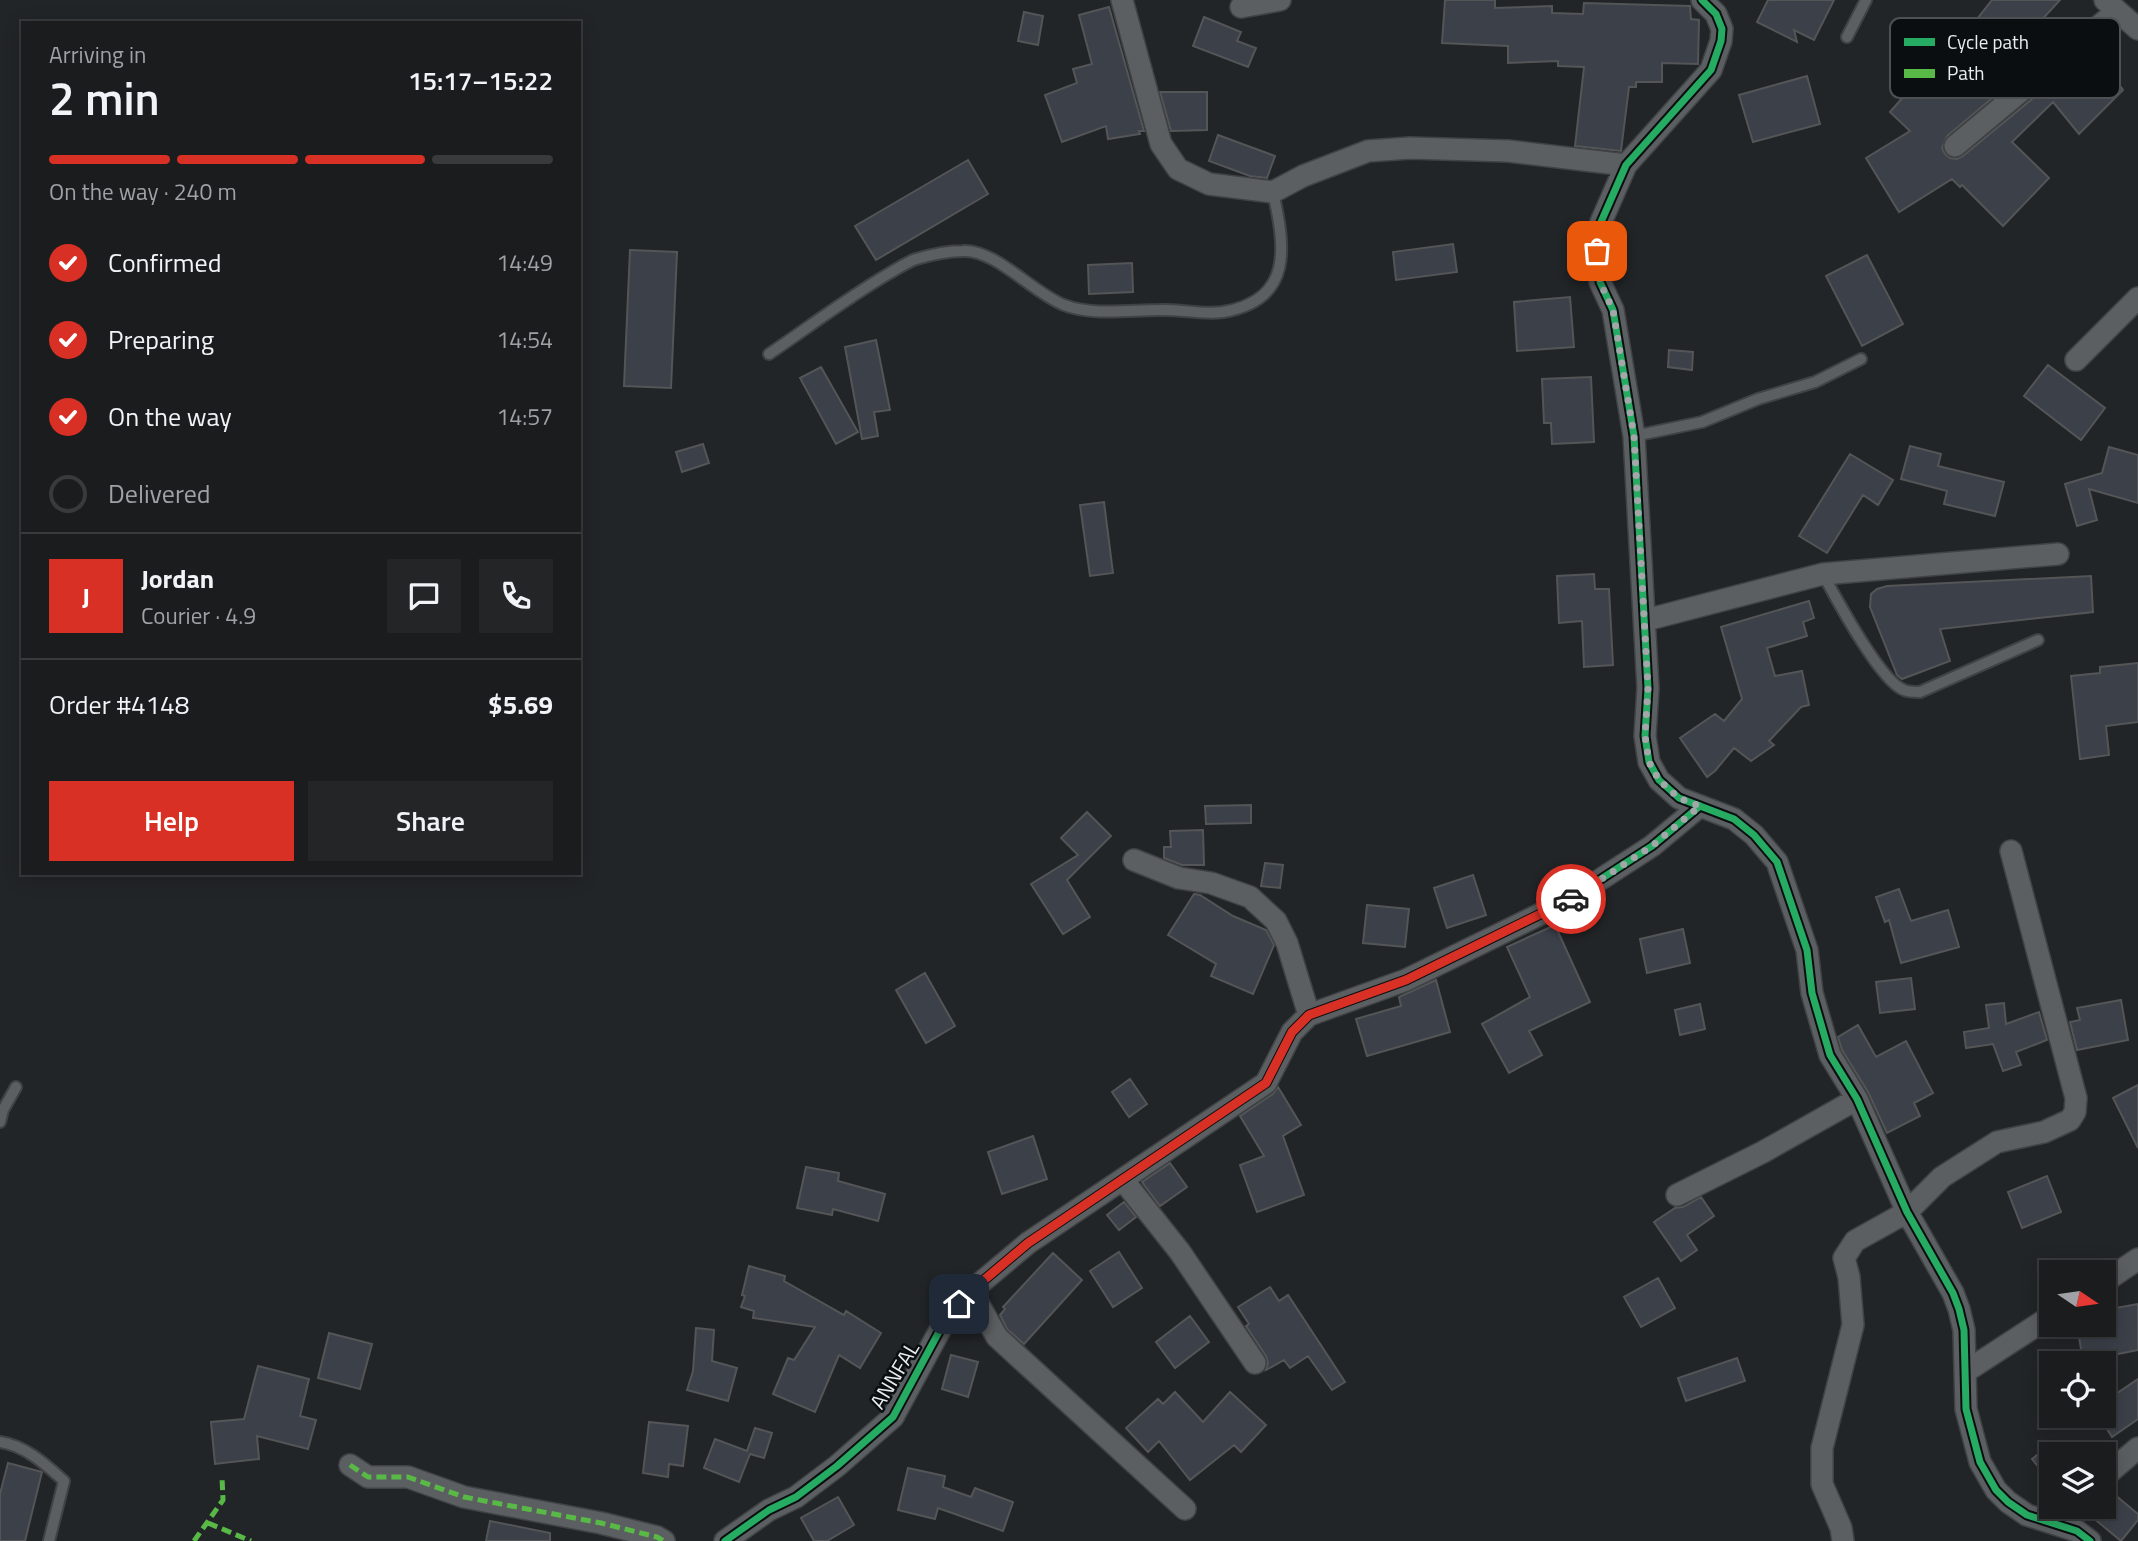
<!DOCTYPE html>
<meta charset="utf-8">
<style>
body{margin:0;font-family:"Titillium Web",sans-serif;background:#232526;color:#f1f3f6;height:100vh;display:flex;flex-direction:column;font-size:26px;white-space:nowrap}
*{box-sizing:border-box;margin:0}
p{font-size:23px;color:#9fa1a4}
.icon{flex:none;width:38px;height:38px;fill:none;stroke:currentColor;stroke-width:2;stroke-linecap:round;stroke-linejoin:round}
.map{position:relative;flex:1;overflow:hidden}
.details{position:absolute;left:21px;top:21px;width:560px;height:854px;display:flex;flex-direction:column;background:#1a1c1d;border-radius:0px;box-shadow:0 4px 18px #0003,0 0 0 2px #383a3b}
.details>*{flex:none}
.needle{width:46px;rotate:103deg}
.tools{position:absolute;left:2039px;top:1260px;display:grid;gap:14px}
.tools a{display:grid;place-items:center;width:77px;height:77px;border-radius:0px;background:#1a1c1d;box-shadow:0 4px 18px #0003,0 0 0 2px #383a3b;font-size:35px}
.pin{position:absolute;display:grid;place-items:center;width:60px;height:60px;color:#fff;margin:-30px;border-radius:14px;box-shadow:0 4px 10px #0006}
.courier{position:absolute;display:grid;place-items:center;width:70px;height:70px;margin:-35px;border:5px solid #d93025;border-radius:50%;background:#fff;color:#222;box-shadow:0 2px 9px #0007}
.summary em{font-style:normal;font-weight:600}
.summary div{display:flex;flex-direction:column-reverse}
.summary{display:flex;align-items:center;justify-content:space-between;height:119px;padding:0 28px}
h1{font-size:46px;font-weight:600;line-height:52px}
.bar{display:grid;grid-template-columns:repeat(4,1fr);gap:10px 7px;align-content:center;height:84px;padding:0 28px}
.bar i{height:9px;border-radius:5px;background:#383a3b}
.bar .selected{background:#d93025}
.bar p{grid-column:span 4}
.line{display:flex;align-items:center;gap:18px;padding:0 28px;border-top:2px solid #383a3b}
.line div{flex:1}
.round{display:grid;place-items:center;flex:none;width:74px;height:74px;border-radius:0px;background:#232526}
ol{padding:0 28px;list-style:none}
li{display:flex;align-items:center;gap:21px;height:77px}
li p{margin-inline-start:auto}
li .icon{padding:7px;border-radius:50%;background:#d93025;color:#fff;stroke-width:4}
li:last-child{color:#9fa1a4}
li i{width:38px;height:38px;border:4px solid #383a3b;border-radius:50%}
.button{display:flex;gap:14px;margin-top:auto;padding:14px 28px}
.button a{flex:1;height:80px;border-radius:0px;background:#d93025;color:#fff;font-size:28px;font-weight:600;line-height:80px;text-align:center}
.button a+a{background:#232526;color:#f1f3f6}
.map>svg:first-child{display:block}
.building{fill:#3c4049;stroke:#535557;stroke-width:2}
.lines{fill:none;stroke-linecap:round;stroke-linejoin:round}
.lane-casing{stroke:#404345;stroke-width:14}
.street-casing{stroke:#404345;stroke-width:24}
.lane{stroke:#5c5f61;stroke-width:10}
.street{stroke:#5c5f61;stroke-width:21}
.quiet{stroke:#58b947;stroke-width:5;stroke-dasharray:10 5;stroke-linecap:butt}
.cycleway-casing{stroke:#0b0e10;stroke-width:11}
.cycleway{stroke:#26ab63;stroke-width:7}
.done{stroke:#a3a7aa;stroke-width:7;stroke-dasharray:0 12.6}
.route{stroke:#d93025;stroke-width:9}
.labels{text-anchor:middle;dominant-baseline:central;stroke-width:5;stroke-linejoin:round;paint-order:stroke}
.street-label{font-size:21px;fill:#e8edf0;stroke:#0b0e10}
.key{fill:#0b0e10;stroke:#4d5153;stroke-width:2}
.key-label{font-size:19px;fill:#e8edf0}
</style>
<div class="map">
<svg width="2138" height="1541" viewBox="0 0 2138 1541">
<rect width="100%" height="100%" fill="#222527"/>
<path class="building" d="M1445 0H1495V8L1552 6V13L1583 14 1584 3 1690 6 1691 19 1699 20 1698 64 1662 63V82H1636V87H1629L1621 151 1575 146 1584 67 1558 66V61L1508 63V46L1442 43Z
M1768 0H1834L1814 40 1794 30 1797 42 1757 22Z
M1992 0H2060L2036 26 2059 42 1947 136 1942 148 1945 154 1950 158 1957 159 1963 156 2078 61 2086 72 2093 64 2105 66 2123 90 2079 134 2053 102 2012 142 2049 178 2003 226 1962 185 1960 187 1952 179 1899 212 1866 158 1910 131 1890 112 1919 79 1926 86 1969 35 1966 33Z
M1109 7 1144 131H1139L1140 134 1108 139 1106 126 1062 142 1045 95 1077 83 1073 69 1092 64 1079 15Z
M1024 12 1043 16 1038 45 1018 41Z
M1204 17 1241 32 1237 41 1256 48 1248 67 1193 46Z
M1807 76 1820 124 1753 142 1739 95Z
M1160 92H1207V130L1171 131Z
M1218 135 1275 156 1267 178 1250 176 1209 161Z
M968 160 988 194 876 260 855 226Z
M1453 244 1457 272 1396 280 1393 252Z
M630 250 677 252 671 388 624 386Z
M1867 255 1903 324 1862 346 1826 276Z
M1132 263 1133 292 1089 294 1088 265Z
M1570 297 1574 347 1517 351 1514 302Z
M876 340 890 410 874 412 878 436 862 439 845 347Z
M1669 350 1693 352 1692 370 1668 367Z
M2048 365 2105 408 2081 440 2024 396Z
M821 367 858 432 836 444 800 378Z
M1591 377 1594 442 1552 444 1551 423H1544L1542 379Z
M703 444 709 463 682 472 676 452Z
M1910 446 1941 454 1938 466 2004 482 1995 516 1944 504 1947 491 1901 479Z
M2109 447 2138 455V503L2089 489 2097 520 2077 526 2065 484 2102 473Z
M1850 454 1893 480 1878 505 1863 495 1827 553 1799 536Z
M1104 502 1113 573 1090 576 1080 505Z
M1594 574 1595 589H1609L1613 665 1584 667 1582 621 1559 623 1557 576Z
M2091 576 2093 612 1940 629 1950 661 1902 679 1897 675 1870 607 1871 594 1877 589 1887 586Z
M1809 601 1814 618 1803 622 1807 636 1767 648 1775 676 1802 671 1809 705 1801 707 1769 741 1774 745 1751 761 1734 748 1715 771 1707 777 1680 738 1715 714 1724 721 1742 699 1721 627Z
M2138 663V722L2106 726 2109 755 2080 759 2071 676 2100 673V667Z
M1251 805V823L1206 824 1205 806Z
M1087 812 1111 836 1067 880 1090 917 1063 934 1031 884 1078 855 1061 838Z
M1203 830 1204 865H1182L1164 858V847H1171L1170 831Z
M1265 863 1283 865 1280 888 1261 886Z
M1473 875 1486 915 1447 928 1434 888Z
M1899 889 1911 921 1948 910 1959 947 1901 963 1889 920 1885 922 1876 897Z
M1194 894 1200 895 1233 916 1266 930 1274 945 1253 994 1211 976 1216 964 1168 935Z
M1367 905 1409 909 1405 947 1363 943Z
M1555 925 1590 1002 1529 1031 1542 1055 1509 1073 1482 1024 1530 997 1507 947Z
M1683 929 1690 963 1647 973 1640 939Z
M925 973 955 1026 926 1043 896 990Z
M1911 978 1915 1009 1880 1013 1876 982Z
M1436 980 1450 1032 1367 1056 1356 1019 1401 1006 1399 997Z
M2121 1000 2128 1040 2077 1050 2070 1022 2080 1020 2077 1008Z
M2004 1003 2006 1024 2039 1012 2047 1040 2016 1052 2021 1065 2003 1071 1993 1044 1966 1048 1964 1032 1989 1028 1986 1005Z
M1700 1004 1705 1029 1680 1035 1675 1010Z
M1858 1025 1876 1057 1906 1041 1933 1093 1914 1103 1920 1116 1887 1133 1868 1092 1842 1050 1838 1037Z
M1130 1079 1147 1104 1129 1117 1112 1092Z
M2138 1085V1148L2113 1098Z
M1278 1087 1301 1125 1283 1136 1304 1195 1257 1212 1240 1165 1264 1156 1240 1116 1273 1094Z
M1033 1136 1047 1179 1002 1194 988 1152Z
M1170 1163 1187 1187 1160 1206 1142 1182Z
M806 1167 839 1173 838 1181 885 1194 878 1221 833 1209 832 1215 797 1208Z
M2047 1176 2061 1212 2022 1228 2008 1192Z
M1701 1197 1714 1216 1687 1235 1697 1250 1681 1261 1654 1222 1675 1208 1683 1207Z
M1124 1202 1136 1217 1119 1230 1107 1215Z
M1119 1252 1142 1288 1113 1307 1090 1271Z
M1053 1253 1082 1280 1024 1344 1007 1329 1000 1315 1005 1309 1003 1307Z
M749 1266 785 1276 784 1281 844 1315 846 1311 881 1333 860 1368 839 1355 815 1412 773 1394 788 1358 794 1360 815 1327 753 1318 754 1311 741 1307 745 1296 742 1295Z
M1658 1278 1675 1308 1641 1327 1624 1297Z
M1270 1287 1279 1301 1288 1295 1345 1382 1332 1390 1308 1356 1290 1368 1284 1360 1266 1370 1268 1363 1266 1356 1246 1326 1249 1324 1238 1307Z
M2138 1304V1350L2083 1361 2077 1325H2104V1310Z
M1190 1316 1209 1342 1175 1368 1156 1342Z
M696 1328 714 1330 712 1361 737 1368 728 1401 687 1390 693 1371Z
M329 1333 372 1344 360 1389 318 1378Z
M951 1355 978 1362 968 1397 942 1389Z
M1737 1358 1745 1381 1686 1401 1678 1378Z
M258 1366 309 1379 300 1416 316 1420 308 1449 257 1436 259 1459 215 1464 211 1422 244 1419Z
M2138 1379V1419L2112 1437 2104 1424V1402Z
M1175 1392 1203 1422 1230 1392 1266 1425 1241 1452 1234 1445 1190 1480 1159 1441 1148 1452 1126 1428 1158 1399 1163 1404Z
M649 1422 688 1426 683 1466 669 1464 668 1477 643 1473Z
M755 1428 772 1433 764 1458 750 1454 739 1482 704 1468 715 1439 747 1451Z
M2051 1444V1483L2032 1459Z
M8 1463 42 1472 25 1541H0V1494Z
M908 1468 945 1476 943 1487 971 1497 975 1488 1013 1502 1003 1531 938 1508 935 1519 898 1510Z
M2108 1489 2138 1514V1520L2121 1541 2080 1507H2104V1490Z
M838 1497 854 1525 827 1541H814L801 1518Z
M490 1521 550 1533V1541H486Z"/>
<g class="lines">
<g class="lane-casing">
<path id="lane" d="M1847 37 1866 0
M769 354C809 327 847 298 888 274 897 269 907 262 916 259 930 255 949 251 963 251 995 249 1033 293 1064 305 1092 316 1130 310 1159 310 1180 309 1203 315 1223 312 1294 300 1285 246 1273 192
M1634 436 1702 422 1758 399 1815 382 1861 359
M1823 574C1836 598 1880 681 1904 690 1908 692 1915 692 1920 692L2038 640
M0 1122 3 1110 16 1087
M0 1442C26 1446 45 1464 64 1481L49 1541"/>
</g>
<g class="street-casing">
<path id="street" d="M1122 0 1161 144 1178 169 1209 184 1273 192 1303 176 1368 151 1410 148 1508 151 1626 165
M1702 0 1716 14 1722 29 1721 41 1711 70 1626 165 1601 222 1597 251 1600 282 1613 310 1634 436 1648 688 1645 736 1649 762 1659 780 1679 798 1734 819 1754 835 1777 862 1807 950 1812 993 1830 1055 1857 1099 1907 1212 1953 1293 1959 1309 1964 1330 1966 1409 1980 1462 1996 1490 2008 1502 2027 1515 2077 1531 2090 1541
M2105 0 2138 29
M1241 7 1280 0
M1955 146 2117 11
M2076 360 2138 298
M1646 620 1823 574 2058 554
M1134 860 1179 878 1211 883 1250 897 1276 921 1287 943 1309 1015
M1123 1180 1180 1252 1255 1363
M1677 1195 1763 1152 1857 1099
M2104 1282 2138 1259
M971 1291 997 1337 1185 1509
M1965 1372 2051 1316
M350 1465 368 1477H408L464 1497 601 1523 657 1537 664 1541
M2104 1477 2138 1448
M725 1541 769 1510 796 1497 837 1466 893 1417 947 1317 971 1291 1028 1243 1266 1083 1292 1032 1309 1015 1406 980 1567 901 1652 846 1700 806
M1843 1541 1841 1528 1822 1484V1448L1853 1325 1849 1277 1844 1258 1855 1241 1907 1212 1942 1177 1997 1142 2044 1132 2070 1120 2075 1112 2076 1098 2011 851"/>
</g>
<use href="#lane" class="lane"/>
<use href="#street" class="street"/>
<path class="quiet" d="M350 1465 368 1477H408L464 1497 601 1523 657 1537 664 1541
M208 1523 251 1541
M194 1541 223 1500 222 1477"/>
<g class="cycleway-casing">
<path id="cycleway" d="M1702 0 1716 14 1722 29 1721 41 1711 70 1626 165 1601 222 1597 251 1600 282 1613 310 1634 436 1648 688 1645 736 1649 762 1659 780 1679 798 1734 819 1754 835 1777 862 1807 950 1812 993 1830 1055 1857 1099 1907 1212 1953 1293 1959 1309 1964 1330 1966 1409 1980 1462 1996 1490 2008 1502 2027 1515 2077 1531 2090 1541
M725 1541 769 1510 796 1497 837 1466 893 1417 947 1317 971 1291 1028 1243 1266 1083 1292 1032 1309 1015 1406 980 1567 901 1652 846 1700 806"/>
</g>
<use href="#cycleway" class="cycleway"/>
</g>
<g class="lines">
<path class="done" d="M1571 899 1652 846 1700 806 1679 798 1659 780 1649 762 1645 736 1648 688 1634 436 1613 310 1600 282 1597 251"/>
<path class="route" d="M959 1304 971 1291 1028 1243 1266 1083 1292 1032 1309 1015 1406 980 1571 899"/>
</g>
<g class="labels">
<g class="street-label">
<text transform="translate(894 1375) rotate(-59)">ANNFAL</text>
</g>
</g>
<rect x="1890" y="18" width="230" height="80" rx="10" class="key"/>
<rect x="1904" y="38" width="31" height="8" fill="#26ab63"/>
<rect x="1904" y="69" width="31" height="9" fill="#58b947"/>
<g class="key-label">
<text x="1947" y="49">Cycle path</text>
<text x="1947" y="80">Path</text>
</g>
</svg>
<div class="tools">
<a><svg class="needle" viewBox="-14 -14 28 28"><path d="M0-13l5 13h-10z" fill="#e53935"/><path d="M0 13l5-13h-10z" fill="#9fa1a4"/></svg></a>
<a><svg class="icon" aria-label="locate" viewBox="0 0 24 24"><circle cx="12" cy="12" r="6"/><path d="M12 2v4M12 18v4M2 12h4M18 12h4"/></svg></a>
<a><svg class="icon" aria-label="layers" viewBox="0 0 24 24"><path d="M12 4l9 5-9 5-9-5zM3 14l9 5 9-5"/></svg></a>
</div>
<div class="pin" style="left:1597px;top:251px;background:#ea580c"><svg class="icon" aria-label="bag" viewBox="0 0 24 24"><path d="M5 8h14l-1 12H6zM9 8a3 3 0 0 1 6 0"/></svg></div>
<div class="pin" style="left:959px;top:1304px;background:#1f2937"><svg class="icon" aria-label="home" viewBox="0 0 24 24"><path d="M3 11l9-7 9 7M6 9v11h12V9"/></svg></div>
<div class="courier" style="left:1571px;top:899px"><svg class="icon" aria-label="car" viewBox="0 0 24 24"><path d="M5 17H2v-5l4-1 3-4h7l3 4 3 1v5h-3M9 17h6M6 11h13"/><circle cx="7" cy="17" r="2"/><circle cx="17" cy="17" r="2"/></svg></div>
<section class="details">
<div class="summary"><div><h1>2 min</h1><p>Arriving in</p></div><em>15:17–15:22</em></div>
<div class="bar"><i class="selected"></i><i class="selected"></i><i class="selected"></i><i></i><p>On the way · 240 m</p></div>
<ol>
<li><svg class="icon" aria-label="check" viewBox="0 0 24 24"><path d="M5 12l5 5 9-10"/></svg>Confirmed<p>14:49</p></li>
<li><svg class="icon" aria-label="check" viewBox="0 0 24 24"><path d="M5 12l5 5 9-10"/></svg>Preparing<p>14:54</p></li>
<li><svg class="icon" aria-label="check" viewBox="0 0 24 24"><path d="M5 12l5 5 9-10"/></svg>On the way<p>14:57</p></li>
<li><i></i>Delivered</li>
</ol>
<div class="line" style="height:126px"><b class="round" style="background:#d93025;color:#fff">J</b><div><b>Jordan</b><p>Courier · 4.9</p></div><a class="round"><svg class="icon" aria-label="chat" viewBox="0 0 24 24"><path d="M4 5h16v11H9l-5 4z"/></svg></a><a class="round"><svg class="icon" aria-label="phone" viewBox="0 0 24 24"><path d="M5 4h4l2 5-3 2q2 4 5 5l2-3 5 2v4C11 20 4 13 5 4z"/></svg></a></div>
<div class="line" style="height:91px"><div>Order #4148</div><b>$5.69</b></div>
<div class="button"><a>Help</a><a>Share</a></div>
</section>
</div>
